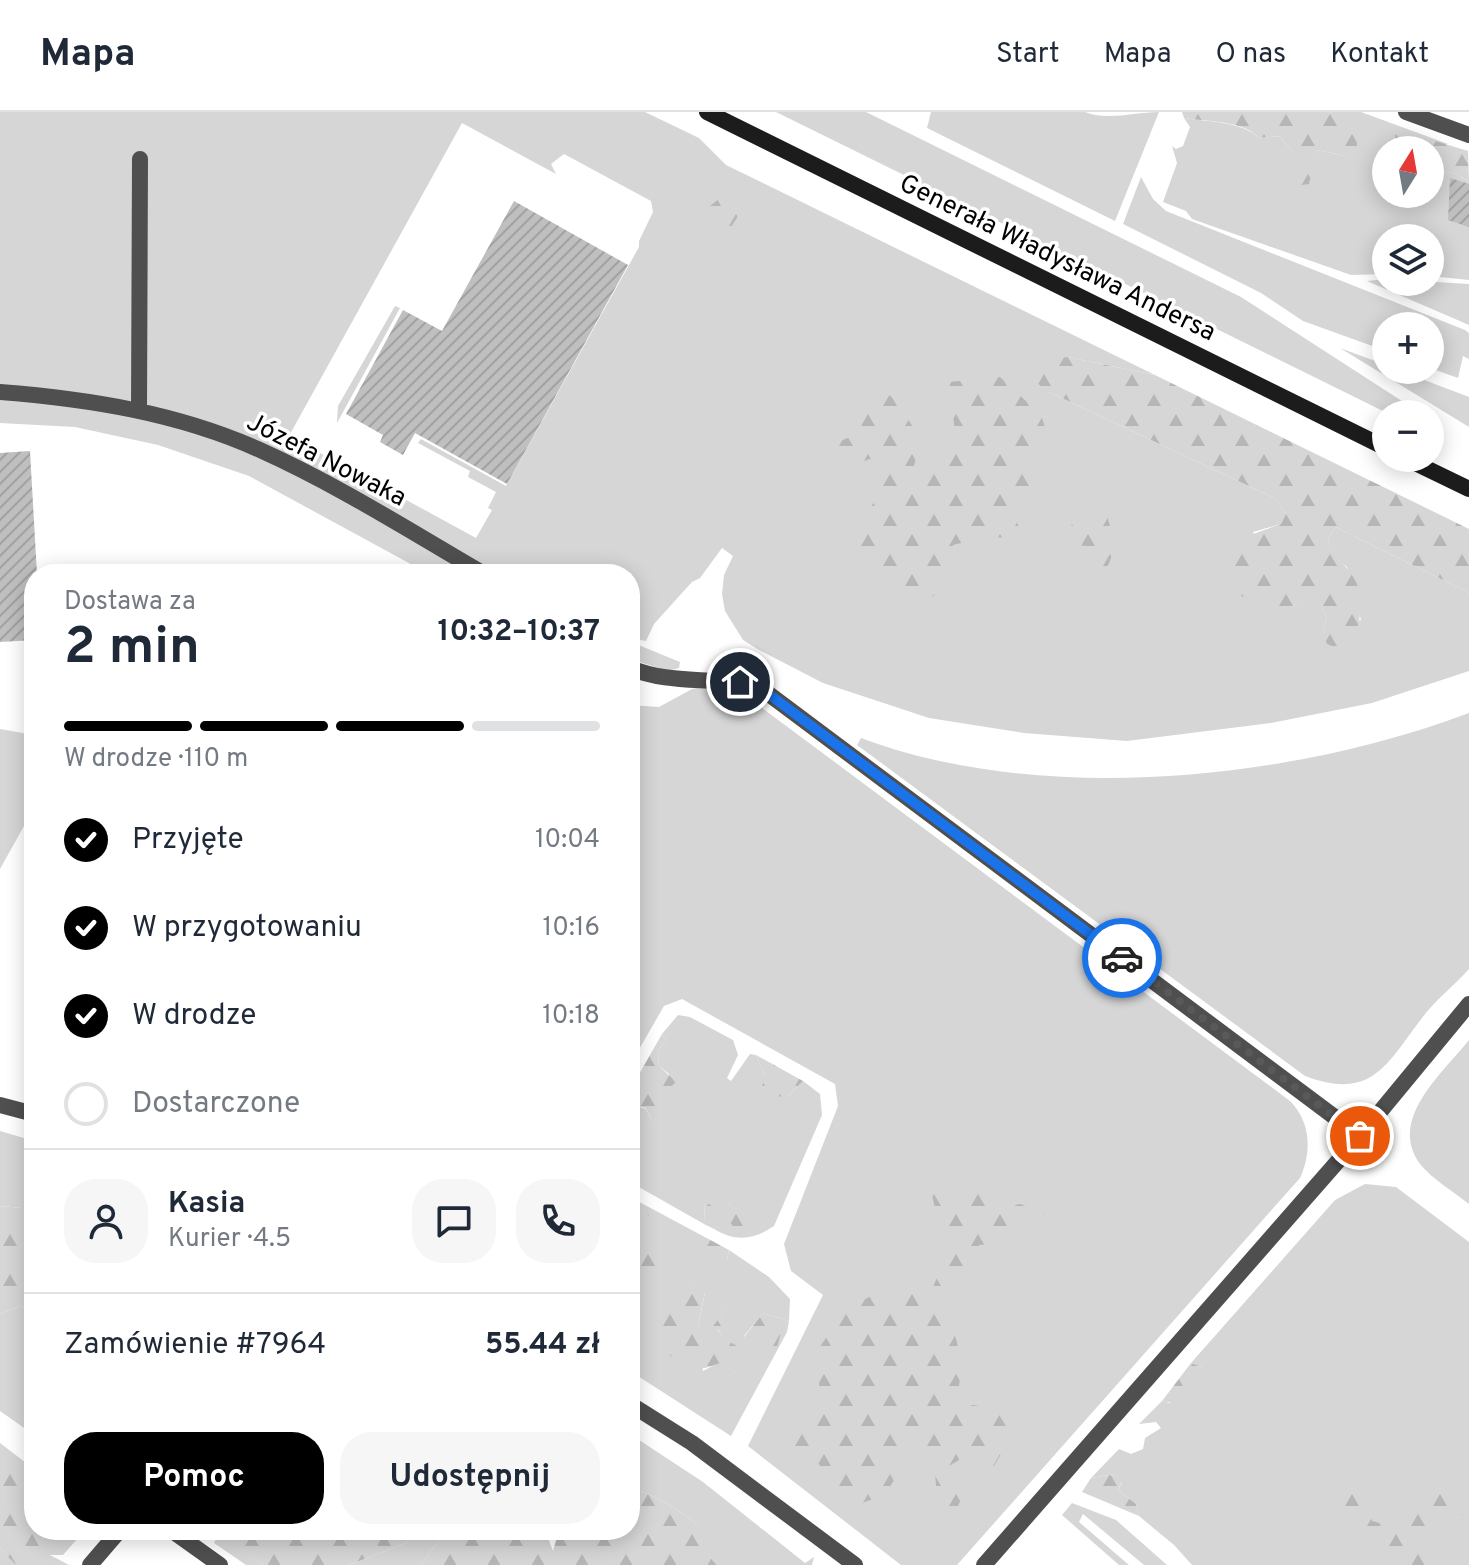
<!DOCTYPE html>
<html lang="pl">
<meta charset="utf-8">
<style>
body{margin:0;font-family:Overpass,sans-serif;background:#f6f6f7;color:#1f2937;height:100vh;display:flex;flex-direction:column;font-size:30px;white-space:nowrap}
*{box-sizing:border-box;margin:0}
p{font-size:26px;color:#747a83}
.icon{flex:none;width:44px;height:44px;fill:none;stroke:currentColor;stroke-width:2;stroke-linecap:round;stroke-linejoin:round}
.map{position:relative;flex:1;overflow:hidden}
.drawer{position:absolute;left:24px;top:452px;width:616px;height:976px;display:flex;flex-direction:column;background:#fff;border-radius:32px;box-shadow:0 4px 20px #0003}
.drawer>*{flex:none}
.needle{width:52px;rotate:11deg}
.controls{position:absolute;left:1372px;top:24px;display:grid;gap:16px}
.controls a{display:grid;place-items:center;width:72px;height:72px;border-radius:50%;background:#fff;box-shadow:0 4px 20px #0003;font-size:40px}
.pin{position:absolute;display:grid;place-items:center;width:68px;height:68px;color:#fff;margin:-34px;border:4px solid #fff;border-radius:50%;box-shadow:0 2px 8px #0007}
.courier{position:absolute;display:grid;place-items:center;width:80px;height:80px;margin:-40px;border:6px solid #1a73e8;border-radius:50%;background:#fff;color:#222;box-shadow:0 2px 10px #0007}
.head em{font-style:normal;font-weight:700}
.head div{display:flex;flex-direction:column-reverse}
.head{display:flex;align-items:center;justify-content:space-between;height:136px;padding:0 40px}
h1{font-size:52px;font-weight:700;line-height:60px}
.bar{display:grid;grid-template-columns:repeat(4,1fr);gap:12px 8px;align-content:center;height:96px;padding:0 40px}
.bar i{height:10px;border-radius:6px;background:#e0e1e3}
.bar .on{background:#000}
.bar p{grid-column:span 4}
.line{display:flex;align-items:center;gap:20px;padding:0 40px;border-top:2px solid #e0e1e3}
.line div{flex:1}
.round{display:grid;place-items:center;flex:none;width:84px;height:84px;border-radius:32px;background:#f6f6f7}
ol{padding:0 40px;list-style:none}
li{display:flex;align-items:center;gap:24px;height:88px}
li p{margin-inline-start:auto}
li .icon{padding:8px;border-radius:50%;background:#000;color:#fff;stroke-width:4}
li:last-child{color:#747a83}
li i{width:44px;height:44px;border:4px solid #e0e1e3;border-radius:50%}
.primary-button{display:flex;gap:16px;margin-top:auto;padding:16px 40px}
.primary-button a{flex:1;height:92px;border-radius:32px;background:#000;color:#fff;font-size:32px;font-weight:700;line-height:92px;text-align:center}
.primary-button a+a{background:#f6f6f7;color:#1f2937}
header{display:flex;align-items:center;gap:48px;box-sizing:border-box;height:112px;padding:0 40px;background:#fff;border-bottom:2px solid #e0e1e3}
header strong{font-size:38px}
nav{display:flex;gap:44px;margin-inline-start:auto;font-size:28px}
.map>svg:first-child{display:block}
.green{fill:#d6d6d6;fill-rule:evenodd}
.forest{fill:url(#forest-firs)}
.building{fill:url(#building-hatch)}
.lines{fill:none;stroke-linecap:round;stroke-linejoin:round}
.street{stroke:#4f4f4f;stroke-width:16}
.secondary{stroke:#1c1c1c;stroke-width:16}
.done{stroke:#595959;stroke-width:8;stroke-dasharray:0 14.4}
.route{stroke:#1a73e8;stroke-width:10}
.labels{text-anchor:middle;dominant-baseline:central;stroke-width:7;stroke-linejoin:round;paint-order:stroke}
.street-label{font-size:26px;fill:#000;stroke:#fff}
</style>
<header>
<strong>Mapa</strong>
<nav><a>Start</a><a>Mapa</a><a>O nas</a><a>Kontakt</a></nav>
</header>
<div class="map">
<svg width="1469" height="1453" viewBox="0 0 1469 1453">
<defs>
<pattern id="forest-firs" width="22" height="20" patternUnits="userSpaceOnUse" patternTransform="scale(2)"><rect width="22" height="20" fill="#d6d6d6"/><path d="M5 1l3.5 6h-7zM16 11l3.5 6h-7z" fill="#b6b6b6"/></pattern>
<pattern id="building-hatch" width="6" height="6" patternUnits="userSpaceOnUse" patternTransform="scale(2)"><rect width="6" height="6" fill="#bfbfbf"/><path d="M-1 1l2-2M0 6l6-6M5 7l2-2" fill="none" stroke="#a2a2a2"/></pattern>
</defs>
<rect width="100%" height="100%" fill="#fff"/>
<path class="green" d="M0 0H645L699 26 726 53 1155 263 1068 245 1049 280 1274 386 1286 401 1281 412 1253 420 1292 495 1316 484 1327 505 1323 522 1361 508 1347 455 1334 444 1328 427 1336 415 1469 481V559L1372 591 1271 611 1127 629 1024 621 929 606 823 571 759 538 743 528 725 499 722 482 724 463 733 444 722 436 700 466 692 470 654 512 646 529 640 528 636 532 680 550 679 556 668 559 630 547V462H429L249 364 158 333 75 315 0 311ZM462 11 556 62 551 52 564 42 651 89 653 100 639 129V135L506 374 421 327 418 331 470 359 468 365 496 380 488 396 492 398 476 426 289 324Z
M776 0H866L1241 185 1422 302H1389Z
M931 0H1085C1108 9 1134 0 1159 0L1115 109 927 16Z
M1330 0H1361L1448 32 1395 33 1397 38H1386V82H1430V63L1436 58 1456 62 1469 70V168L1430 164V126H1386V162L1351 163 1192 107 1186 99 1163 90 1177 51 1172 34 1176 37 1183 34 1190 15 1184 6C1207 10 1242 9 1259 26L1279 24 1292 39 1314 48 1317 38 1346 44 1344 8Z
M1141 65 1153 87 1166 99 1465 218 1469 221V247L1463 244 1458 266 1430 256V214H1386V239L1303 209 1261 181 1123 112Z
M1386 167 1469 172V213L1367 169Z
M395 194 400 196 337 311 338 294Z
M1340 236 1386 253V258H1398L1469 285V315Z
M707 574 742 581 1290 989C1311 1010 1312 1040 1300 1066L957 1453H901L748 1334 823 1183 791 1159 784 1132 838 994 835 972 682 887 664 894 630 953V593L659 595 692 577Z
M1469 601V857C1454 874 1435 888 1422 906 1386 953 1372 989 1305 964L857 633 861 626C1041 694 1292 668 1469 601Z
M0 617 34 623V696L0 757Z
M678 903 690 905 733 928 738 943 727 966 731 969 750 942 756 943 765 964 788 984 803 969 820 982 822 1003 774 1114C754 1128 735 1130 714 1117L729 1108 741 1091 740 1082 731 1079 730 1090 722 1103 705 1090 704 1112 630 1070V997L636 994 646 997 652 1009 669 962 659 954 658 939 666 929 662 922Z
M1469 928V1092C1454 1080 1432 1067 1420 1052 1387 1007 1443 961 1469 928Z
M0 1019 34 1029V1097L0 1094Z
M1365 1072 1396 1075 1469 1130V1453H1192L1174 1433 1139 1404 1136 1392 1118 1378 1122 1370 1114 1362 1091 1366 1119 1337 1131 1342 1143 1337 1145 1326 1161 1316 1156 1310 1139 1312 1162 1289 1170 1291 1202 1255 1191 1251 1335 1088Z
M630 1094 693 1123 727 1148 729 1138 769 1165 790 1187 789 1209 763 1201 744 1224 749 1241 725 1228 718 1217 727 1196 707 1223 698 1214 705 1181 689 1175 703 1259 722 1249 735 1261 757 1236 781 1219 787 1220 731 1324 630 1259Z
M21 1194 34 1207V1323L0 1299V1202Z
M630 1322 703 1370 805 1451 814 1445 812 1453H717C704 1442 707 1425 697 1413 685 1400 648 1380 630 1375Z
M1072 1391 1116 1408 1167 1453H1144L1083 1402 1079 1410 1129 1453H1119L1062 1403Z
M64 1418H85L63 1443H50L69 1453H0V1436L8 1444Z
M212 1418H247L243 1438 264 1453H246L214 1431 218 1423Z
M410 1418H446L421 1453H349L406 1431Z"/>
<path class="forest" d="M1182 0C1230 0 1281 0 1328 0 1348 1 1361 23 1356 41L1346 44 1317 38 1309 72 1294 74 1290 64 1296 51 1292 39 1279 24 1259 26C1243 8 1207 10 1184 6Z
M1399 18 1468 39 1469 70 1456 62 1436 58 1430 63V38H1397L1395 22Z
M723 84 743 93 754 105 745 115 738 104 731 115 707 109 706 97Z
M1068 245 1155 263 1469 417V481L1336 415 1328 427C1334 447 1346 451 1355 468 1366 488 1360 522 1345 539L1327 532 1323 522 1327 505 1316 485 1292 495 1272 498 1235 481 1225 461C1235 424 1248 424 1281 412L1286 401 1274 386 1049 280 1029 265V250Z
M1000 265 1041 303 1054 343 1029 334 1027 346 1041 365 1013 400 1023 426 985 425 953 433 943 474 926 492 870 464 852 427 881 378 876 345 846 355 833 332 862 320 860 289 881 274 901 295 921 329 913 357 930 361 956 328 949 270Z
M1103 393C1113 420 1121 444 1098 466L1080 457 1086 434 1066 432 1074 405Z
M662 922 666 929 658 939 659 954 676 970 666 979 669 989 658 991 661 1008 652 1009 646 996 636 994 630 997V978Z
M756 943 803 969 788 984 771 985 762 975 765 964Z
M946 1073 961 1089 977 1074 989 1087 987 1098 1020 1092 1048 1102 1018 1108V1130L979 1133V1152L958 1156C933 1210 955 1201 960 1247 962 1261 958 1277 957 1291L995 1296 1012 1324 989 1362 970 1342 945 1356 961 1387 951 1411 939 1408 935 1361 912 1338 885 1383 853 1394 819 1372 820 1353 792 1333 793 1316 820 1284 817 1239 845 1198 886 1176 933 1175 946 1144 931 1079Z
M730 1078 741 1082 742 1091 750 1094 754 1107 747 1118 737 1119 729 1109 714 1117 704 1112 705 1089 722 1102 730 1090Z
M630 1085 729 1138 727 1148 720 1150 700 1136 693 1123 680 1129 672 1124 669 1114 630 1094Z
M0 1094 34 1097V1207L21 1194 0 1202Z
M646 1132 662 1143 668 1165 657 1180 637 1182 638 1205 630 1206V1134Z
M689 1175 705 1180 698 1214 707 1222 727 1196 735 1198 731 1209 718 1218 726 1228 748 1240 744 1225 763 1201 789 1209 787 1220H781L777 1235 757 1237 749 1258 735 1261 722 1250C688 1265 682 1254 656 1231L657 1201Z
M1191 1251 1202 1255C1197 1273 1184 1296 1162 1289Z
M0 1331 34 1357V1418H64L49 1438 15 1452 0 1436Z
M1336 1356 1359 1364 1372 1409 1388 1413 1407 1401 1425 1380 1460 1382 1468 1400 1430 1419 1424 1439 1455 1453H1387L1394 1440 1373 1418 1341 1417Z
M1114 1362 1122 1369 1118 1378 1136 1392 1139 1404 1082 1380 1091 1366Z
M630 1375C648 1380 685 1400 697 1413 708 1424 704 1442 717 1453H421L446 1418H545L553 1439 559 1418H630Z
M247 1418H410L406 1431 349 1453H264L242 1438Z"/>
<path class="building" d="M1450 66 1469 72V115L1448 108Z
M514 89 628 153 507 372 415 321 403 343 380 330 383 323 346 302 403 198 442 219Z
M30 339 37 462H34V528L0 530V341Z"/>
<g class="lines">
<path class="street" d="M1406 0 1469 23
M0 280C89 287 178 301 260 338 338 373 410 419 484 462
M139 298 140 47
M630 556C673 574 718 563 762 577L1360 1024
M0 993 34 1002
M630 1292 692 1331 855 1453
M171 1418 220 1453
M90 1453 120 1418
M984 1453 1360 1024 1469 892"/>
<path class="secondary" d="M707 0 1386 336
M1405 346 1469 377"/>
</g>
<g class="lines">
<path class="done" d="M1122 846 1360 1024"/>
<path class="route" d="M740 570 762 577 1122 846"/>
</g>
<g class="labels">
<g class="street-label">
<text transform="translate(1057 147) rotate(26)">Generała Władysława Andersa</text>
<text transform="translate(326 349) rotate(27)">Józefa Nowaka</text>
</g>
</g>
</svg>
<div class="controls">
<a><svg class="needle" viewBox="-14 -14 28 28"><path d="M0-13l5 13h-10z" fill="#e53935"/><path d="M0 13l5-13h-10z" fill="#747a83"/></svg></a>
<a><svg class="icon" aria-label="layers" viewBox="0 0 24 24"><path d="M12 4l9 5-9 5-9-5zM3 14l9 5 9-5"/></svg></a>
<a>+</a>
<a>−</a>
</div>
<div class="pin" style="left:1360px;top:1024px;background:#ea580c"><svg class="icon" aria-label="bag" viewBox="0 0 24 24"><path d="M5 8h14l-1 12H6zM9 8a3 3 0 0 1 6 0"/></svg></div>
<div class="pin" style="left:740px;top:570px;background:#1f2937"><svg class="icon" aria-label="home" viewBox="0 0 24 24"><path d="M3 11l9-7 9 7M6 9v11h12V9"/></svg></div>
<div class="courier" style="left:1122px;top:846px"><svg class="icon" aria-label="car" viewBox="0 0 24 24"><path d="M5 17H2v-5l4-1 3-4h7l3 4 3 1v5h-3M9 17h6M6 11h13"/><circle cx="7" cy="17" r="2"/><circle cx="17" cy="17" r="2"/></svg></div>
<section class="drawer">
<div class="head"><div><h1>2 min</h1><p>Dostawa za</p></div><em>10:32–10:37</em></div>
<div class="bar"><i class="on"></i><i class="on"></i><i class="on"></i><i></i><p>W drodze · 110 m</p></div>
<ol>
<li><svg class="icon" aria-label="check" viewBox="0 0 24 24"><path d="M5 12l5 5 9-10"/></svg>Przyjęte<p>10:04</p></li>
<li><svg class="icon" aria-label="check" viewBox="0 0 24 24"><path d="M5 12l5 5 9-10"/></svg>W przygotowaniu<p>10:16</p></li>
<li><svg class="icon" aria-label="check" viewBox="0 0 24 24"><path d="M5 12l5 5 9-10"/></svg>W drodze<p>10:18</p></li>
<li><i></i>Dostarczone</li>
</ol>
<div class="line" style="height:144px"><a class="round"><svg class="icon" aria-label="person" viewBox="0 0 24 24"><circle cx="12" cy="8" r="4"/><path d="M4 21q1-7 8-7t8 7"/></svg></a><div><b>Kasia</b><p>Kurier · 4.5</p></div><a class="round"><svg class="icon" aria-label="chat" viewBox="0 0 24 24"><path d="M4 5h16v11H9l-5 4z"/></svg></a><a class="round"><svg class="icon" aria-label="phone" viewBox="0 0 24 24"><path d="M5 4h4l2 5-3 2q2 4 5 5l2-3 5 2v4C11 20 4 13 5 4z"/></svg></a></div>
<div class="line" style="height:104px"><div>Zamówienie #7964</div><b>55.44 zł</b></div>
<div class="primary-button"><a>Pomoc</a><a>Udostępnij</a></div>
</section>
</div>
